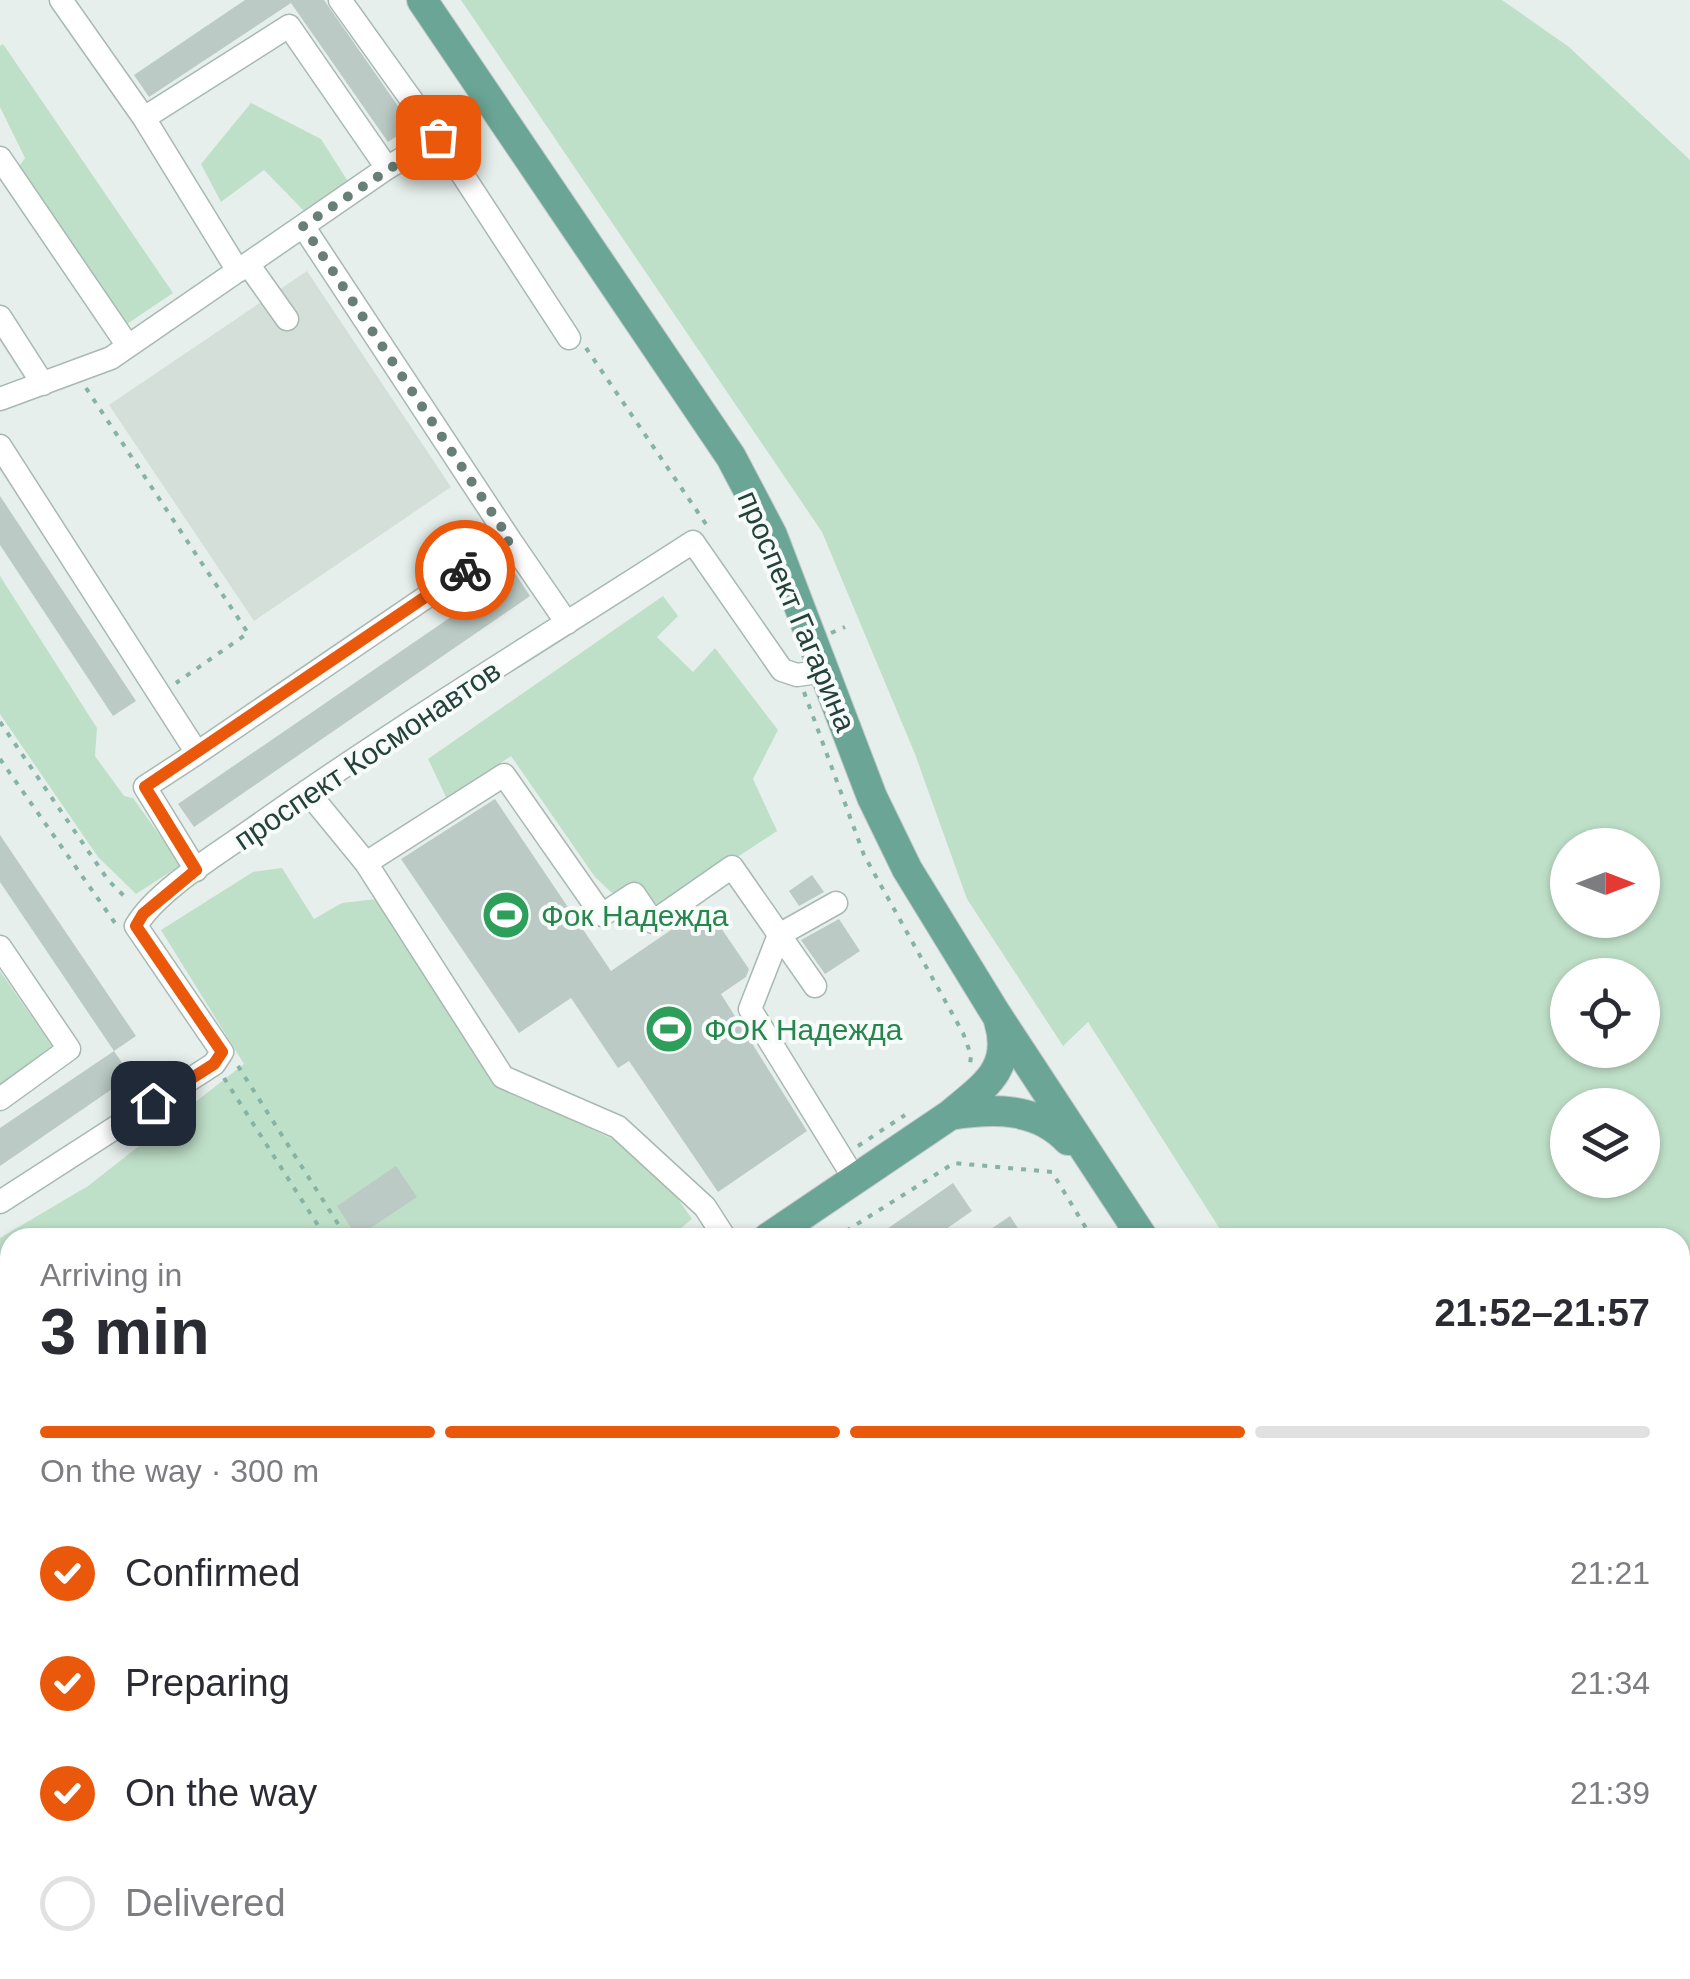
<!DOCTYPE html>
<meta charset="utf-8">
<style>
body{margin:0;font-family:Helvetica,sans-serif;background:#f7f7f7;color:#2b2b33;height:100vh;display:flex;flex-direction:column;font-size:38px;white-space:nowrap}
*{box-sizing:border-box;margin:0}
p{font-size:32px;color:#7c7c81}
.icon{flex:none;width:55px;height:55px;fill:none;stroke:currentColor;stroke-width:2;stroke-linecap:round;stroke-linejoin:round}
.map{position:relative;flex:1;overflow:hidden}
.sheet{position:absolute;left:0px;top:1228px;width:1690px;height:752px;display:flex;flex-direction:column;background:#fff;border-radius:30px 30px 0 0;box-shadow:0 2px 8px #0004}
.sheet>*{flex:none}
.needle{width:65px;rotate:90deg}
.buttons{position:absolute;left:1550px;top:828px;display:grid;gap:20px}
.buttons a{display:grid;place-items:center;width:110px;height:110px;border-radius:50%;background:#fff;box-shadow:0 2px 8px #0004;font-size:50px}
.pin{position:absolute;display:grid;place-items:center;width:85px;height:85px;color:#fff;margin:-42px;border-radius:20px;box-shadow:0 5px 15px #0006}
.courier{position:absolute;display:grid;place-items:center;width:100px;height:100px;margin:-50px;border:8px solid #ea580c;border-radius:50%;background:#fff;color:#222;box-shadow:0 2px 12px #0007}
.head em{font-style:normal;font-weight:700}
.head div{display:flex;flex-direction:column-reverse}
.head{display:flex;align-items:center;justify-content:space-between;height:170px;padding:0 40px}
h1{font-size:65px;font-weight:700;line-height:75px}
.bar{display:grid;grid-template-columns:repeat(4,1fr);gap:15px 10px;align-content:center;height:120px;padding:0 40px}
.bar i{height:12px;border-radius:8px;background:#e1e1e2}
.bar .current{background:#ea580c}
.bar p{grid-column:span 4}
ol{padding:0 40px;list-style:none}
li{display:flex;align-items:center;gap:30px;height:110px}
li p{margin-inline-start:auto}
li .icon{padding:10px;border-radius:50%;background:#ea580c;color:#fff;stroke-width:4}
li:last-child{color:#7c7c81}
li i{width:55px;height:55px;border:5px solid #e1e1e2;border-radius:50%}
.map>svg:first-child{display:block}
.built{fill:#d4dfda}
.green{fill:#bfe0c8;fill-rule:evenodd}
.building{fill:#bbcac4}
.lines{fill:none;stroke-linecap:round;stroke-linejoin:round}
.minor-casing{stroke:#a8b8b2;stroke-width:25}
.major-casing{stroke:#c2cac8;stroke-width:32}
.path{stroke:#86b3a5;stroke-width:4;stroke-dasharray:5 8;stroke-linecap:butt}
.minor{stroke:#fff;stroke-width:22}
.major{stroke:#6aa596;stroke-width:30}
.done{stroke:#687f78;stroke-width:10;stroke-dasharray:0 18}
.route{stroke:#ea580c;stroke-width:12}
.labels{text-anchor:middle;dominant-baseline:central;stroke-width:8;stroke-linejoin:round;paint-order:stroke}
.street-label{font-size:30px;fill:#24423a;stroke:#f7fbf9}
.leisure-label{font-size:30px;fill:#27864d;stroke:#f7fbf9;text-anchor:start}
</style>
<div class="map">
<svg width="1690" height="1979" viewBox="0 0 1690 1979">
<rect width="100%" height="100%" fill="#e6efeb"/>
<path class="built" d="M307 271 451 487 254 621 109 405Z"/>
<path class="green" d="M461 0H1502L1569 47 1690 160V1897L1680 1883V1238L1225 1237 1088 1022 1063 1046 967 899 915 754 822 532ZM1568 845H1642V920H1568ZM1568 975H1642V1050H1568ZM1568 1105H1642V1180H1568Z
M3 44 173 293 121 328 13 175 25 158 0 107V46Z
M251 103 321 139 349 183 306 213 264 170 221 202 201 164Z
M0 576 97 728 95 756 124 796 133 798 181 865 136 894 98 857 0 714Z
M663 596 678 616 657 637 693 672 715 648 778 730 753 779 777 831 656 911 611 892 595 877 511 756 447 799 428 759Z
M282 868 314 919 342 903 377 899 511 1092 647 1155 692 1219 669 1238H10V1705L0 1712V1238L88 1186 244 1064 161 930 253 872Z
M0 971 52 1046 0 1085Z
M229 1970H467L450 1979H251Z
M610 1970H722L728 1979H616Z
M955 1970H1029L1016 1979H942Z"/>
<path class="building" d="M245 0H324L412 126 388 142 291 3 149 97 134 75Z
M0 496 136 701 113 716 0 545Z
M515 573 530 596 194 827 178 804Z
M495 799 611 971 706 906 749 969 746 977 721 994 807 1131 718 1192 629 1061 618 1068 571 998 519 1033 401 859Z
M0 835 136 1036 114 1051 0 882Z
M812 875 824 892 799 906 789 891Z
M839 919 860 951 825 974 801 940Z
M114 1051 131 1076 0 1166V1128Z
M396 1166 417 1197 357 1237 337 1206Z
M953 1183 972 1211 933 1238H874Z
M1010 1216 1024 1238H978Z"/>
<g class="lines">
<g class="minor-casing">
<path id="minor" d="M61 0 144 118 238 271
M340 0 438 137 569 338
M144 118 289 26 387 168
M0 158 128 346
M303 226 510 540
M248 264 287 319
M0 317 43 384
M0 399 111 358 387 168 438 137
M0 446 197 753 145 787 196 870
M197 753 510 540 567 623
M307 791 366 863 503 1077 618 1127 705 1207 725 1238
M366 863 504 775 602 915 634 894 653 922 732 867 815 986
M836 903 779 935 750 1009 854 1178
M0 947 69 1049 0 1099
M0 1202 214 1064 222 1052 136 926C156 891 219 853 253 829 395 728 546 637 693 542L782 670 797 675 825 671
M0 1839 10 1833
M0 1882 10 1886
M211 1970 233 1979
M581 1970 587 1979
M867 1970 874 1979
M1103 1970 1109 1979
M1150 1970 1156 1979
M1310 1970 1316 1979
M1396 1970 1402 1979
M915 1979 927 1970"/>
</g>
<g class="major-casing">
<path id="major" d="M422 0 731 457 772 535 872 797 907 869 996 1014 1143 1238
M950 1115C993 1108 1037 1107 1068 1140
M768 1238 950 1115C983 1087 1014 1069 999 1021
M0 1746 10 1739
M1649 1970 1655 1979"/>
</g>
<path class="path" d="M586 348 710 530
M86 388 248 633 176 683
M831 633 845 627
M804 692 864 855 963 1033 971 1055 970 1065
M0 722 108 880 128 900
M0 759 115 923
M238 1066 347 1238
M224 1078 326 1238
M858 1146 905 1115
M835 1238 954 1163 1052 1172 1092 1238
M0 1407 10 1413
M0 1432 10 1438
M742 1970 748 1979
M1188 1970 1194 1979
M1567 1970 1573 1979"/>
<use href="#minor" class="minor"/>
<use href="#major" class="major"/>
</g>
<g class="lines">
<path class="done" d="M438 137 303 226 510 540 465 570"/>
<path class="route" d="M153 1103 214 1064 222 1052 136 926 143 914 196 870 145 787 465 570"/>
</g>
<defs>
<g id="stadium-disc" transform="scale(2.5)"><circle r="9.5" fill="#2e9e5b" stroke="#f7fbf9"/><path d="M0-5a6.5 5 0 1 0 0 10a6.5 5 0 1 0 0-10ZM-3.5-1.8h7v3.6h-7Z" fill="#fff"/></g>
</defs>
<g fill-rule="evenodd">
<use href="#stadium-disc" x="506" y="915"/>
<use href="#stadium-disc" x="669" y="1029"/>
</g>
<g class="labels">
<g class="street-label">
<text transform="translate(797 611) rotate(67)">проспект Гагарина</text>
<text transform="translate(367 755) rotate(-34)">проспект Космонавтов</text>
</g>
<g class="leisure-label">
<text x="541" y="915">Фок Надежда</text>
<text x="704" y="1029">ФОК Надежда</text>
</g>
</g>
</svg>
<div class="buttons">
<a><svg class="needle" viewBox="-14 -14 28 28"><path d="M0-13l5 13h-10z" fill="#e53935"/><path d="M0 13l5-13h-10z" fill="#7c7c81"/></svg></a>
<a><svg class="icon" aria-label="locate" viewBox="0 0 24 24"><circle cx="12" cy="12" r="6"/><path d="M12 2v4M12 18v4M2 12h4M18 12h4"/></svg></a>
<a><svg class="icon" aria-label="layers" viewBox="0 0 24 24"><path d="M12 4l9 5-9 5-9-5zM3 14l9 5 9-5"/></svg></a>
</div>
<div class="pin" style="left:438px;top:137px;background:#ea580c"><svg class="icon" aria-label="bag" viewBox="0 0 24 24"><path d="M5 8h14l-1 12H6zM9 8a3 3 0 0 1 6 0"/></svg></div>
<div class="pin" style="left:153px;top:1103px;background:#1f2937"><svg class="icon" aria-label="home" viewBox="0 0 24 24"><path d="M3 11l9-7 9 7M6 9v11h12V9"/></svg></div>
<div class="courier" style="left:465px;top:570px"><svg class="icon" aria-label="bike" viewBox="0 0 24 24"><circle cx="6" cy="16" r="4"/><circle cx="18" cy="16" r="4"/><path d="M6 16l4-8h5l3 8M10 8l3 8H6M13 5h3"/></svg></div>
<section class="sheet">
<div class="head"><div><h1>3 min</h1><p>Arriving in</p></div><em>21:52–21:57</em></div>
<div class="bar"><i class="current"></i><i class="current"></i><i class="current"></i><i></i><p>On the way · 300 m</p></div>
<ol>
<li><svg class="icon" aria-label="check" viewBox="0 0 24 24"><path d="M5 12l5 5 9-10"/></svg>Confirmed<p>21:21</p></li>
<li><svg class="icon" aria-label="check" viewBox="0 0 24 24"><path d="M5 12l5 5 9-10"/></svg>Preparing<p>21:34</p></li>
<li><svg class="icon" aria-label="check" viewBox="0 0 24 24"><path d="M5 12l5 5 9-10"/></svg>On the way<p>21:39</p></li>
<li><i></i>Delivered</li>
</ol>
</section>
</div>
